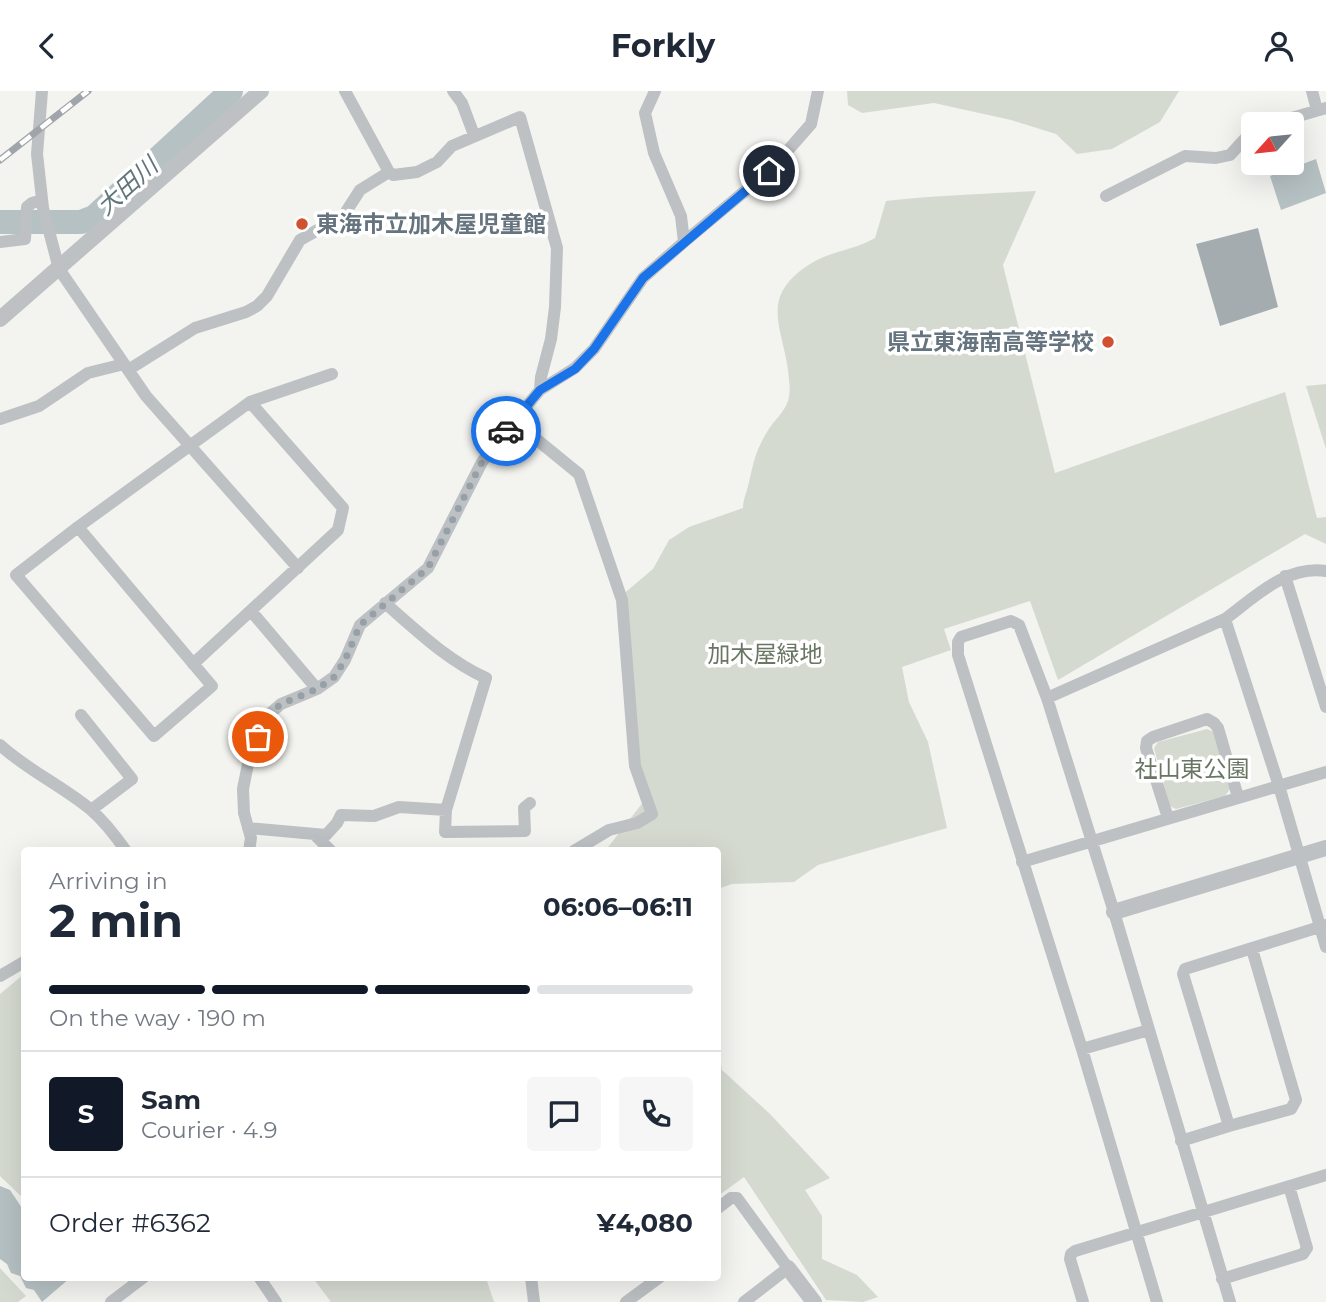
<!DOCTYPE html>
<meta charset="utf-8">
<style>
body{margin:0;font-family:Montserrat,"Noto Sans JP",sans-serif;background:#f6f6f7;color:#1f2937;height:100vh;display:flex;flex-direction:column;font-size:26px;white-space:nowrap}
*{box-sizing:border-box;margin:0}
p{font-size:23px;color:#747a83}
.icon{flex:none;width:38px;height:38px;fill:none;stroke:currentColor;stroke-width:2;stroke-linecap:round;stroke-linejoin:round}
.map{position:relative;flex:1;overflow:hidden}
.drawer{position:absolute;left:21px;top:756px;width:700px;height:434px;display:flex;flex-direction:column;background:#fff;border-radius:7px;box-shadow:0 7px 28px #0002}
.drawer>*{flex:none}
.needle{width:46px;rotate:243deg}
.tools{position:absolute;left:1241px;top:21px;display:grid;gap:14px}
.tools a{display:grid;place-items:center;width:63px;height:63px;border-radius:7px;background:#fff;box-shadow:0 7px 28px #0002;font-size:35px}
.pin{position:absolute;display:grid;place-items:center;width:60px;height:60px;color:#fff;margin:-30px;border:4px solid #fff;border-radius:50%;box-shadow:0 2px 7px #0007}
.courier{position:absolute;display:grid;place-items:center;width:70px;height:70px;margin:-35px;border:5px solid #1a73e8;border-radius:50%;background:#fff;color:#222;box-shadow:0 2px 9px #0007}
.summary em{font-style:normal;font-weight:700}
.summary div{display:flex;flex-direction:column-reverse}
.summary{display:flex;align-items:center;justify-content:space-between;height:119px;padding:0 28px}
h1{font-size:46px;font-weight:700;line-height:52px}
.bar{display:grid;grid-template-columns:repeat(4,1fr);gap:10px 7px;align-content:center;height:84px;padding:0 28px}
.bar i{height:9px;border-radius:5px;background:#e0e1e3}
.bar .on{background:#111827}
.bar p{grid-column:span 4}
.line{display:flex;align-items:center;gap:18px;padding:0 28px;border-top:2px solid #e0e1e3}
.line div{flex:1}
.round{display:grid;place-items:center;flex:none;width:74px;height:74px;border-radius:7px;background:#f6f6f7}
header{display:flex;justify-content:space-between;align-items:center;height:91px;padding:0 28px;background:#fff;font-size:32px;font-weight:700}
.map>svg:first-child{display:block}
.green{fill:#d5dad1}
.water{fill:#b6c1c4}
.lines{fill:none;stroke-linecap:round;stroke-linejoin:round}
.river{stroke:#b6c1c4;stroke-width:24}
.building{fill:#a5acb0}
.minor{stroke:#bdc1c4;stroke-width:12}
.tertiary{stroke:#bdc1c4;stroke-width:16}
.rail-casing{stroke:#9fa5a9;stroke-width:7}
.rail{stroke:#fff;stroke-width:4.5;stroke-dasharray:13;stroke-linecap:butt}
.done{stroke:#97a0a6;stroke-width:7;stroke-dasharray:0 12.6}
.route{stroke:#1a73e8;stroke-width:9}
.poi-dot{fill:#d15032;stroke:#fff;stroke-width:2.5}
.labels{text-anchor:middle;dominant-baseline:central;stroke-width:7;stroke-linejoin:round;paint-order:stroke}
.poi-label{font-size:23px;font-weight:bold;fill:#65747e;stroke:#fff;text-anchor:start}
.park-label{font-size:23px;fill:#687663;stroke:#fff}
.water-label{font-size:24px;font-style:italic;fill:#61767b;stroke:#fff}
</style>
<header><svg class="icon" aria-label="back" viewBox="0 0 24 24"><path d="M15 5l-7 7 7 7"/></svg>Forkly<svg class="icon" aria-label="person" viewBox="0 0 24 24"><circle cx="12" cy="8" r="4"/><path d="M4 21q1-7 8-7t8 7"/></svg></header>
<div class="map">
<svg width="1326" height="1211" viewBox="0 0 1326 1211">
<rect width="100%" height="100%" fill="#f3f3f0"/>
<path class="green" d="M847 0H1179L1160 31 1112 58 1077 63 1056 43 1011 29 934 12 862 22 848 14Z
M1036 100 1003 174 1055 382 1285 301 1317 427 1326 426V453L1305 443 1058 589 1030 510 944 538 951 559 902 576 909 611 928 651 947 737 818 774 794 791 732 793 718 798V760H605L644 710 621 505 653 478 669 449 689 436 743 417C743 408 747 401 749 391 754 370 755 361 767 341 773 330 784 322 788 310 790 303 790 296 789 289 786 240 755 208 810 173 830 160 855 159 875 147L886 110C936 104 986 103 1036 100Z
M1326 293V358L1306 295Z
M1207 638 1214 641 1230 698 1225 705 1176 718 1170 715 1154 657 1158 651Z
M24 883V1108L0 1085V903Z
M718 957 722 979 770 1023 830 1087 805 1099 822 1125V1168L857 1184 878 1206 863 1211 826 1209 744 1086 718 1105Z
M0 1177 26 1205 18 1211H0Z
M313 1187H486L494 1211H331Z"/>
<path class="water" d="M1316 68 1326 102 1281 119 1270 85Z
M0 1095 10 1099 24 1120V1186L70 1187 42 1211 34 1199 26 1197 20 1185 11 1182 7 1173 0 1168Z"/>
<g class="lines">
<path class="river" d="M0 131H81L94 126 231 0"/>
</g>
<path class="building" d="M1258 137 1278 216 1220 235 1196 153Z"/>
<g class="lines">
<path class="minor" d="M42 0 37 63 43 117 59 178 146 305 298 477
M345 0 389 81
M453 0 462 12 474 44
M1312 0 1317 19
M1271 33 1326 17
M1106 105 1185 65 1216 67 1230 64 1253 39
M0 151 25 148 27 116 32 112 42 109
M684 151 769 80 790 57 811 33 818 0
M128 279 195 237 246 221 257 215 267 205 300 149 344 124 360 99 389 81 393 84 417 81 437 71 452 55 520 26 557 157 555 216 551 248 541 286 540 299
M250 311 332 283
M0 328 39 315 88 282 124 273
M514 330 579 383 622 509 635 675 652 723 637 732 609 739 574 760
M78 436 212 595 154 645 16 484Z
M78 436 250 311 343 417 338 439 193 573
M1285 485 1326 616
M385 512C417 540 447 569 486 587L446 719 445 741 525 740 524 717 530 712
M251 520 317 598
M1225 528C1255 506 1286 474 1326 480
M1047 607 1225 528 1279 695 1326 856
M81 624 132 688 91 719
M0 654C27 679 61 694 90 718 104 730 115 744 126 760
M1168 727 1146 657 1147 650 1153 646 1207 628 1214 632 1218 637 1238 706
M248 737 326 744 337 732 341 724 374 725 399 716 446 719
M314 743 331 760
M249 760 251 747 244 722 243 698 249 668 267 625 281 613 317 598 334 586 345 569 360 534 428 477 482 371 497 351 540 299 575 277 594 258 643 187 684 151 681 125 654 62 645 22 655 0
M1022 771 1326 681
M1252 858 1296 1009 1291 1018 1229 1035 1183 883 1185 878 1326 834
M0 885 24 871
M1082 958 1149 939
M1181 1050 1229 1035
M718 1117 731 1107H737L788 1177 744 1211
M259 1186 276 1211
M531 1186 534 1211
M1222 1188 1303 1163 1307 1157 1289 1095
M111 1211 144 1186
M626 1211 660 1186
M1083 1211 1070 1168 1071 1163 1075 1160 1326 1084
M1157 1211 1082 958 958 564V551L961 546 1011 530 1019 534 1047 607 1114 821 1230 1211"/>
<path class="tertiary" d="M0 228 261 0
M1114 821 1326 757
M788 1177 814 1211"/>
<g class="rail-casing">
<path id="rail" d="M0 69 88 0"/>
</g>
<use href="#rail" class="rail"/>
</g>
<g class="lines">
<path class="done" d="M258 646 267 625 281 613 317 598 334 586 345 569 360 534 428 477 482 371 506 340"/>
<path class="route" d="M506 340 540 299 575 278 594 258 643 187 769 80"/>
</g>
<g class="poi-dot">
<circle cx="302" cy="133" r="7"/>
<circle cx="1108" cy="251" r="7"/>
</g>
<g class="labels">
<g class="poi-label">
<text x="316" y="133">東海市立加木屋児童館</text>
<text x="1094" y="251" text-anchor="end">県立東海南高等学校</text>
</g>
<g class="park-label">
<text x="765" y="563">加木屋緑地</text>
<text x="1192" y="678">社山東公園</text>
</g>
<g class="water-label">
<text transform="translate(127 95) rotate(-42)">大田川</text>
</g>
</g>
</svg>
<div class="tools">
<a><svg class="needle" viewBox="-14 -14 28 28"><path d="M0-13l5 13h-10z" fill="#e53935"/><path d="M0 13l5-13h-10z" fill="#747a83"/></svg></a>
</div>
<div class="pin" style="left:258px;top:646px;background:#ea580c"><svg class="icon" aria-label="bag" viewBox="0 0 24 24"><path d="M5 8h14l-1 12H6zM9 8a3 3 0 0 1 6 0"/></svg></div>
<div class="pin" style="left:769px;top:80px;background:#1f2937"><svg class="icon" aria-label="home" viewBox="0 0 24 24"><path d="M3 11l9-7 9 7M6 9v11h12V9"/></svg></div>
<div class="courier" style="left:506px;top:340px"><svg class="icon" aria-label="car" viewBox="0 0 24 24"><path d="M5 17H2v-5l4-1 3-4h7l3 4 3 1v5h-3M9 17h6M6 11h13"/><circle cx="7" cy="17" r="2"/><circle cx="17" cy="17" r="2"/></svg></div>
<section class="drawer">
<div class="summary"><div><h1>2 min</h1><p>Arriving in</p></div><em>06:06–06:11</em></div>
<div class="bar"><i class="on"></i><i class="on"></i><i class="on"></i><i></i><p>On the way · 190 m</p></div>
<div class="line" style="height:126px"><b class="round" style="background:#111827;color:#fff">S</b><div><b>Sam</b><p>Courier · 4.9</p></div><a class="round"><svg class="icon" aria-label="chat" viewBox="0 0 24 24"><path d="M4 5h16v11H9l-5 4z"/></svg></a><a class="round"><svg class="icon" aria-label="phone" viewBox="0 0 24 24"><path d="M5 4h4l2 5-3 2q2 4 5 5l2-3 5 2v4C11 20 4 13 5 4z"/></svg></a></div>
<div class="line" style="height:91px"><div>Order #6362</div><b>¥4,080</b></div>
</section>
</div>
